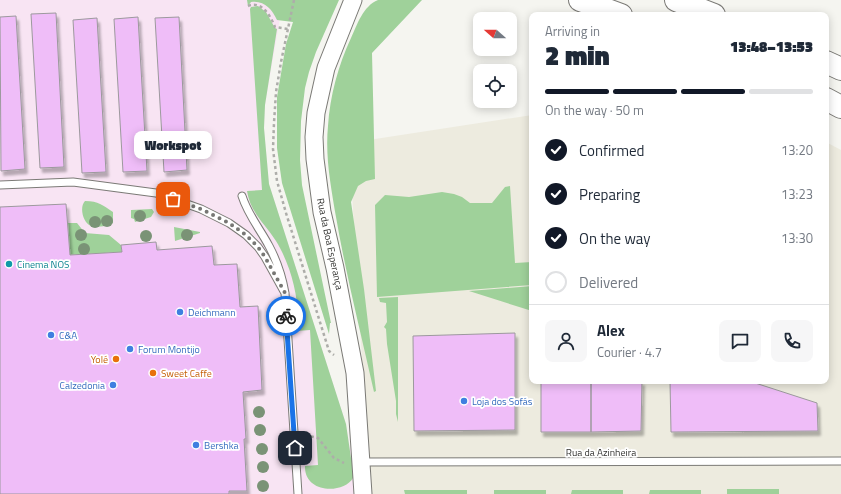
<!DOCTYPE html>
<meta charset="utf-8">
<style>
body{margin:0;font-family:"Titillium Web",sans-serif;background:#f6f6f7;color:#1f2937;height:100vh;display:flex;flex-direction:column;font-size:15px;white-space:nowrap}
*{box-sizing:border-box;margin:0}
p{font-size:13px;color:#747a83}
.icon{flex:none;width:22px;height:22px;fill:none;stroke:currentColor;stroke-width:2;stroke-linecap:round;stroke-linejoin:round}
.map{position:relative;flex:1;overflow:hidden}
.sheet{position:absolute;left:529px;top:12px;width:300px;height:372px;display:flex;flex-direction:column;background:#fff;border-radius:8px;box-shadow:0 2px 10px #0003}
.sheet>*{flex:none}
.needle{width:26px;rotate:291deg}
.fabs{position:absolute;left:473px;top:12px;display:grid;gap:8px}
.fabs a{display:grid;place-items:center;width:44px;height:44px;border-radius:8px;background:#fff;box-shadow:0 2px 10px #0003;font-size:20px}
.pin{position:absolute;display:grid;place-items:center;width:34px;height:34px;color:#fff;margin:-17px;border-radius:8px;box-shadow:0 2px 6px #0006}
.courier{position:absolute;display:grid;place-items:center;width:40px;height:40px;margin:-20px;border:3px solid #1a73e8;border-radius:50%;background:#fff;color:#222;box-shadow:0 1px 5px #0007}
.bubble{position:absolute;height:28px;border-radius:8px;background:#fff;box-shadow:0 2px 10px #0003;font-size:13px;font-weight:800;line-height:28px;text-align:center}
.head em{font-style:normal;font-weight:800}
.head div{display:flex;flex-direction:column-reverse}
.head{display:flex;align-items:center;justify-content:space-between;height:68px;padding:0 16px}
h1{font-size:26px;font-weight:800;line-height:30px}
.bar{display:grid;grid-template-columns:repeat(4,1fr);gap:6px 4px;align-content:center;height:48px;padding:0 16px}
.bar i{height:5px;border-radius:3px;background:#e0e1e3}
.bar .selected{background:#111827}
.bar p{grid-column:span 4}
.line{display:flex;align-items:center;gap:10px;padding:0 16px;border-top:1px solid #e0e1e3}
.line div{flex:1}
.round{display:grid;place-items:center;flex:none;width:42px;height:42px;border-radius:8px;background:#f6f6f7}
ol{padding:0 16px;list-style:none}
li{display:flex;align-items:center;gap:12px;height:44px}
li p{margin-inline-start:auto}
li .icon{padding:4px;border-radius:50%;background:#111827;color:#fff;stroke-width:4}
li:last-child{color:#747a83}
li i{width:22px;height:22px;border:2px solid #e0e1e3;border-radius:50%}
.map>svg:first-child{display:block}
.commercial{fill:#f8e4f3}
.built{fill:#edebdf}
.green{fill:#9fd19a}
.building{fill:#efbdf8;stroke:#9c999d;filter:url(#shadow)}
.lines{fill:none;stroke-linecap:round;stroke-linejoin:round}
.service-casing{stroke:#7b7a76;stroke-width:9}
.tertiary-casing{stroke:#7b7a76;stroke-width:19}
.motorway-casing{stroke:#7b7a76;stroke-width:24}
.path{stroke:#adada9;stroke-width:2.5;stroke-dasharray:3 3;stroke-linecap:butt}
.service{stroke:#fff;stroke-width:7}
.tertiary{stroke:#fff;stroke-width:17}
.motorway{stroke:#fff;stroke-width:22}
.tree{fill:#7a9376}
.done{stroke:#777774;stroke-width:4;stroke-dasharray:0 7.2}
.route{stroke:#1a73e8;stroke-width:5}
.culture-dot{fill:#0f9aa8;stroke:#fff;stroke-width:1.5}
.shop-dot{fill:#3f7fe0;stroke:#fff;stroke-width:1.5}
.food-dot{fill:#e8710a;stroke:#fff;stroke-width:1.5}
.labels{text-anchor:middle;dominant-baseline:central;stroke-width:3.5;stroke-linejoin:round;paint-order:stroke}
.street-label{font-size:10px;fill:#333331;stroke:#fff}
.culture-label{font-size:10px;fill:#0d838f;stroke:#fff;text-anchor:start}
.shop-label{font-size:10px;fill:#366cbe;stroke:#fff;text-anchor:start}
.food-label{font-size:10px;fill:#c56008;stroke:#fff;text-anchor:end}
</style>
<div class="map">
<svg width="841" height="494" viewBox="0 0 841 494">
<defs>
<filter id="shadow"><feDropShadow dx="2.5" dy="4.5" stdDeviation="1" flood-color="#0004"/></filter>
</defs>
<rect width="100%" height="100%" fill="#f5f5f0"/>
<path class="commercial" d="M0 0H283L265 105 264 128 269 184 346 424 350 448 357 460 356 494H0Z"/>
<path class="built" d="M532 115V381H826V142L841 150V494H370L349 143Z"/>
<path class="green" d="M247 0H339L316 52 309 72 305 88 301 121 300 160 302 185 331 323H330L329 334 282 183 277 148V97L286 44 293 22 277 20C272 9 264 0 251 2L248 6Z
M378 0H422L372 53 375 179 366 181 358 186 351 202 364 289 376 391 374 392C361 334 346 275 336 217 331 187 325 157 328 126 330 96 338 66 351 38 357 25 363 6 378 0Z
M258 6 266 12 275 28 277 29 265 105 264 128 269 184 346 424 351 458 353 459C353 465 355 472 353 478 344 494 304 494 305 466L318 465 310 330 297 331C301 303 291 265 276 241 265 224 250 212 247 191L262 190 250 9 251 7Z
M510 186 515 263 532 262V285L377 297 375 205 385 195 409 197 442 192 454 194 462 197 470 203H492L505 187Z
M85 201C99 201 102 205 113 212V223C108 226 96 228 91 226 83 223 79 207 85 201Z
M152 209 154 212 151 217 135 222 134 219 131 218V210Z
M68 223H77L85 233 109 235 121 245 122 252 70 255Z
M174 227 200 232V233L175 241Z
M532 286V311L469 291Z
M398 297V422L396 414V401L387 344 386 329 384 327 387 322 386 303 380 302 379 298Z
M727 489H779V494H727Z
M404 490H467V494H405Z
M494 490H546V494H494Z
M572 490H623V494H571Z
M650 490H701V494H649Z"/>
<path class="building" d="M56 13 64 167 40 168 31 14Z
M16 16 25 169 1 171 0 17Z
M138 17 147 171 123 172 114 19Z
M179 17 187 170 164 172 155 18Z
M97 18 106 172 82 173 73 20Z
M66 204 70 255 122 252 121 245 156 242 157 250 212 246 214 265 237 264 240 307 258 306 262 390 243 392 246 439H244L247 491H229V494H0V207Z
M515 333V430L414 431 413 336Z
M541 381H591V432H541Z
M591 381H642L641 431 591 432Z
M670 381H749L817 403 818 431 671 432Z"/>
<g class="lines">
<g class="service-casing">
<path id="service" d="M0 185 73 182 156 193 201 209 229 223 246 235 258 247 265 257 285 293
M242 196C248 215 260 229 269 246 277 261 282 276 285 293L298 494
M361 462 841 461"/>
</g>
<g class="tertiary-casing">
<path id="tertiary" d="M353 0 326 68 316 113 314 137 315 159 322 212 335 268 355 373 363 494"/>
</g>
<g class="motorway-casing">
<path id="motorway" d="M580 0 621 15
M676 0 714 15
M826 62 841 69
M826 99 841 107"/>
</g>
<path class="path" d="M294 0 281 62 276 92 274 123 273 149 277 181 286 213 329 351 334 355
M248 6C262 0 271 17 275 27L288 29
M305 435 318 438 334 458 344 463"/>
<use href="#service" class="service"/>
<use href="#tertiary" class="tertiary"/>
<use href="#motorway" class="motorway"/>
</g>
<g class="tree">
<circle cx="140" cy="216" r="6"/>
<circle cx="107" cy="221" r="6"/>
<circle cx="95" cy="222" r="6"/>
<circle cx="81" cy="235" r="6"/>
<circle cx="187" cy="235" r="6"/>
<circle cx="146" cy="236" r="6"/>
<circle cx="84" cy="249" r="6"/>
<circle cx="259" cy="412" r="6"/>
<circle cx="260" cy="430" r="6"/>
<circle cx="262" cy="449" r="6"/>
<circle cx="263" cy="467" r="6"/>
<circle cx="263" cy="486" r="6"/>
</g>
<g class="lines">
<path class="done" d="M173 199 201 209 229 223 246 235 258 247 265 257 285 293 286 316"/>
<path class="route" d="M286 316 295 448"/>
</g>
<circle class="culture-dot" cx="9" cy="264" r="4"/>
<g class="shop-dot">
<circle cx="180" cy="312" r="4"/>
<circle cx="51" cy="335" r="4"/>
<circle cx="130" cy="349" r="4"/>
<circle cx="113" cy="385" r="4"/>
<circle cx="464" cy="401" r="4"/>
<circle cx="196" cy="445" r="4"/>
</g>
<g class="food-dot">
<circle cx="116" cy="359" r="4"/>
<circle cx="153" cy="373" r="4"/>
</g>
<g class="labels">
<g class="street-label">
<text transform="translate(330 244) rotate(78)">Rua da Boa Esperança</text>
<text x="601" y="452">Rua da Azinheira</text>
</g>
<g class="culture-label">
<text x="17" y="264">Cinema NOS</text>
</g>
<g class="shop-label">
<text x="188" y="312">Deichmann</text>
<text x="59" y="335">C&amp;A</text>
<text x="138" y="349">Forum Montijo</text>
<text x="105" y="385" text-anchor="end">Calzedonia</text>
<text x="472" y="401">Loja dos Sofás</text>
<text x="204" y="445">Bershka</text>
</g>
<g class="food-label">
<text x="108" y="359">Yolé</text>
<text x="161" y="373" text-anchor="start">Sweet Caffe</text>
</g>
</g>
</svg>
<div class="fabs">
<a><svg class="needle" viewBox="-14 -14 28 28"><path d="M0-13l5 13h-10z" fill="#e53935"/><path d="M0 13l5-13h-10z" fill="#747a83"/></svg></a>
<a><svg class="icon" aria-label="locate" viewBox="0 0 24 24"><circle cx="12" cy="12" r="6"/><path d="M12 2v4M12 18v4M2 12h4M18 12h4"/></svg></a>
</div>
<div class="pin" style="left:173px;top:199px;background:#ea580c"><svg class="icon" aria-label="bag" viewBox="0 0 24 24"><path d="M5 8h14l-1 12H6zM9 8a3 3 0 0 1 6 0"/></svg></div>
<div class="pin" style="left:295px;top:448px;background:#1f2937"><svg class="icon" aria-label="home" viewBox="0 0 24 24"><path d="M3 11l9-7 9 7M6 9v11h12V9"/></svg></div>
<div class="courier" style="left:286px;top:316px"><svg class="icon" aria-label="bike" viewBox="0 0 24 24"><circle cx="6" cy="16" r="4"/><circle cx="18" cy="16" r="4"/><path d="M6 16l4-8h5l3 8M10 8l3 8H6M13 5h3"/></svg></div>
<div class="bubble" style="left:134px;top:131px;width:78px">Workspot</div>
<section class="sheet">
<div class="head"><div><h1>2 min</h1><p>Arriving in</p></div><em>13:48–13:53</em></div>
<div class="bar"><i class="selected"></i><i class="selected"></i><i class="selected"></i><i></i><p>On the way · 50 m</p></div>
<ol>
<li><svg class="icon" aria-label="check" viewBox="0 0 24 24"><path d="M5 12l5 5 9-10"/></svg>Confirmed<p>13:20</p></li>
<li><svg class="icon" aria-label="check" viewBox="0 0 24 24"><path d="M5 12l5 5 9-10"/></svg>Preparing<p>13:23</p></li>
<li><svg class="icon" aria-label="check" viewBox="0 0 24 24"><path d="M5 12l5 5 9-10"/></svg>On the way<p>13:30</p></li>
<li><i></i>Delivered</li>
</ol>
<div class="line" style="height:72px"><a class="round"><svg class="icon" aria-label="person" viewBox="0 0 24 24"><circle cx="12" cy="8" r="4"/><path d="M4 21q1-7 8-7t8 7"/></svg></a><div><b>Alex</b><p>Courier · 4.7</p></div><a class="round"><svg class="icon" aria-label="chat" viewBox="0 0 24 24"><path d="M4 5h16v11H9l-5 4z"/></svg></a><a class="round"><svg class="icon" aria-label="phone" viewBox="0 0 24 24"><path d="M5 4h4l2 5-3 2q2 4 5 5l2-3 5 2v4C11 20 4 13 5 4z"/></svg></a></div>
</section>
</div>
